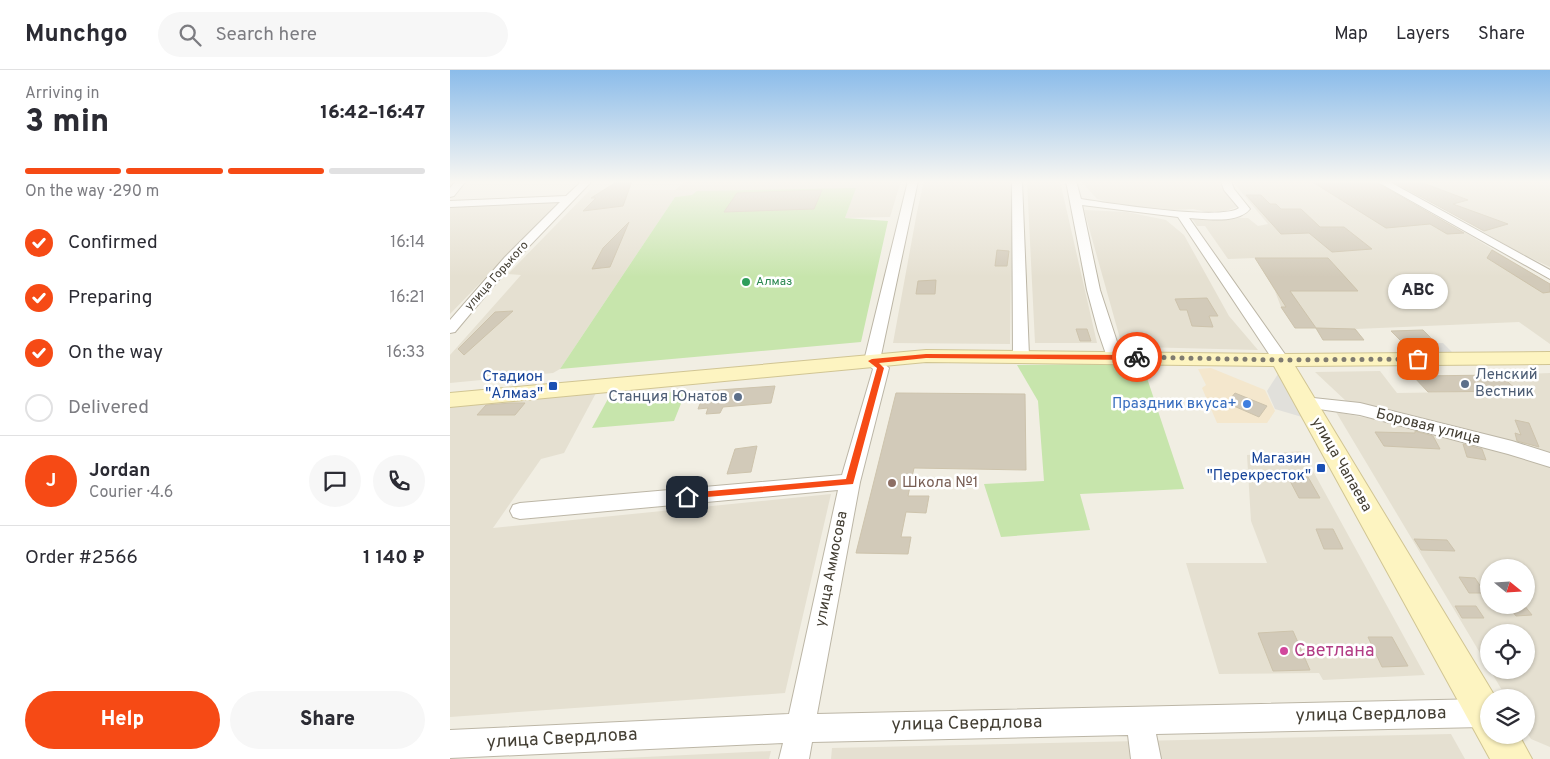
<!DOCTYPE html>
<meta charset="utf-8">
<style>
body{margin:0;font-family:Overpass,sans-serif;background:#f7f7f7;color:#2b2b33;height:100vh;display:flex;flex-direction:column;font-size:19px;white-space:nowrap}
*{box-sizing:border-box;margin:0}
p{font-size:16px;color:#7c7c81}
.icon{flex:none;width:28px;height:28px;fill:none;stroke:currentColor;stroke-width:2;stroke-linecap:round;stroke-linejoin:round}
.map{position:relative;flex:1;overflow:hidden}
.sheet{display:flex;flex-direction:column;background:#fff;width:450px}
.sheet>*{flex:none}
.needle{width:32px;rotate:108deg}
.tools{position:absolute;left:1030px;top:489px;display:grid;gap:10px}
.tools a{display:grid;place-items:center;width:55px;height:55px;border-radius:50%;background:#fff;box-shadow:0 1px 4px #0004;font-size:25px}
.pin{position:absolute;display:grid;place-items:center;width:42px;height:42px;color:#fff;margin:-21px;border-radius:10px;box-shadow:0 2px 8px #0006}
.courier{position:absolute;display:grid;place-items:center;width:50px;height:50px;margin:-25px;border:4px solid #f64a15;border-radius:50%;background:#fff;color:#222;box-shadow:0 1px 6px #0007}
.bubble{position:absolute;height:35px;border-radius:18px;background:#fff;box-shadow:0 1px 4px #0004;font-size:16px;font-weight:800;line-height:35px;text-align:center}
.overview em{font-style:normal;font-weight:800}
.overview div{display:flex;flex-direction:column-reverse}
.overview{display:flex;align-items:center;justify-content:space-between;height:85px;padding:0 25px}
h1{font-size:32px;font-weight:800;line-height:38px}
.bar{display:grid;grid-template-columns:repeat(4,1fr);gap:8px 5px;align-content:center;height:60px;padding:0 25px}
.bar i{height:6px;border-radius:4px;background:#e1e1e2}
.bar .selected{background:#f64a15}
.bar p{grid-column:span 4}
.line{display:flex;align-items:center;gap:12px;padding:0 25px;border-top:1px solid #e1e1e2}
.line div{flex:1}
.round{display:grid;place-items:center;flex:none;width:52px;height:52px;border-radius:26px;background:#f7f7f7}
ol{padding:0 25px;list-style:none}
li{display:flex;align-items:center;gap:15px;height:55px}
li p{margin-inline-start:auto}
li .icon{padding:5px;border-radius:50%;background:#f64a15;color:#fff;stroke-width:4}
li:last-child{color:#7c7c81}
li i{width:28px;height:28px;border:2px solid #e1e1e2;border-radius:50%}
.primary-button{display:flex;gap:10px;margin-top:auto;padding:10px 25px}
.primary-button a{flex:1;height:58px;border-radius:30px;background:#f64a15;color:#fff;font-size:20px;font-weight:800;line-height:58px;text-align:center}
.primary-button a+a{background:#f7f7f7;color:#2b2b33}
header{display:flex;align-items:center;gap:30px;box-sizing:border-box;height:70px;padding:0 25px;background:#fff;border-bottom:1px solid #e1e1e2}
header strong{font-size:24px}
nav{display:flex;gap:28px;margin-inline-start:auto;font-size:18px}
.search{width:350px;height:45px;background:#f7f7f7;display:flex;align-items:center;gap:12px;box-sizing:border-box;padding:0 18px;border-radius:28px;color:#7c7c81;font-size:19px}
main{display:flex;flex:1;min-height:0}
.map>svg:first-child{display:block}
.residential{fill:#e5e0d1;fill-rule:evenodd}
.commercial{fill:#f4e7cd}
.green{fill:#c7e5ac}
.parking{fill:#e1e0db}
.building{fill:#d2cab9;stroke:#cdc3ac}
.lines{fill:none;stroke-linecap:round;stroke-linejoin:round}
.minor-casing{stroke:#bcb6a6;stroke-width:2}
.secondary-casing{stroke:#d1c593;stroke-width:2}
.minor{fill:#fff;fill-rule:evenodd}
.secondary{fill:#fdf4c1;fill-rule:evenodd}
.route{fill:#f64a15}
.done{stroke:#807c71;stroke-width:5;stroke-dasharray:0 9}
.leisure-dot{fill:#2e9e5b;stroke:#fff;stroke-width:2}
.service-dot{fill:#5c6f8a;stroke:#fff;stroke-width:2}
.transit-dot{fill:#1a4fb4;stroke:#fff;stroke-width:2}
.shop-dot{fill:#3f7fe0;stroke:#fff;stroke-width:2}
.education-dot{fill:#8d6e63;stroke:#fff;stroke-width:2}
.hotel-dot{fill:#d1479c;stroke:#fff;stroke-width:2}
.labels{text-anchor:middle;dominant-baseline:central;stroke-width:5;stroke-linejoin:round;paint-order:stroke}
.far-street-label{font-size:12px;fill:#433e33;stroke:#fff}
.far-leisure-label{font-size:12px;fill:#27864d;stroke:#fff;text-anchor:start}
.service-label{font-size:15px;fill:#4e5e75;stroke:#fff;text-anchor:start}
.transit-label{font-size:15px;fill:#164399;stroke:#fff;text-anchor:end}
.shop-label{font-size:15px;fill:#366cbe;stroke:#fff;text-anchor:end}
.street-label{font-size:15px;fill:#433e33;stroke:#fff}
.education-label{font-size:15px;fill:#785e54;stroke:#fff;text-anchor:start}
.near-hotel-label{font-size:18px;fill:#b23c85;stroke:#fff;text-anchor:start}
.near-street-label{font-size:18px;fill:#433e33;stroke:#fff}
</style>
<header>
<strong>Munchgo</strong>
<div class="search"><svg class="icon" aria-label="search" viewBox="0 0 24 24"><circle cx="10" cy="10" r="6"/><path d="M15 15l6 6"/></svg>Search here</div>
<nav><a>Map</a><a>Layers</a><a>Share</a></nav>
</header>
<main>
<section class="sheet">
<div class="overview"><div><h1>3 min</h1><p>Arriving in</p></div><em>16:42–16:47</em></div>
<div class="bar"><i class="selected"></i><i class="selected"></i><i class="selected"></i><i></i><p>On the way · 290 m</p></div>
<ol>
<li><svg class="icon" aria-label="check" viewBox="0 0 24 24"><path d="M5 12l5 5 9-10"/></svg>Confirmed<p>16:14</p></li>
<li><svg class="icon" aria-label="check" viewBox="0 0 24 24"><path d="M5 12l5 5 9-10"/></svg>Preparing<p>16:21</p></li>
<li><svg class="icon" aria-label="check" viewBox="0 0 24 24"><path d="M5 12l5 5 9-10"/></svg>On the way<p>16:33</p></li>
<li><i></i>Delivered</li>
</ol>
<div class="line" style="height:90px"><b class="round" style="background:#f64a15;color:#fff">J</b><div><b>Jordan</b><p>Courier · 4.6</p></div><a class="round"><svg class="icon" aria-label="chat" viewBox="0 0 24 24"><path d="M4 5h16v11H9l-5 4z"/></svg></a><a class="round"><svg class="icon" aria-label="phone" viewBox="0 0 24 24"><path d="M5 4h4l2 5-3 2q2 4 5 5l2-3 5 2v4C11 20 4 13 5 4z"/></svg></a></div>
<div class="line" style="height:65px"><div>Order #2566</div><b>1 140 ₽</b></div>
<div class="primary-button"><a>Help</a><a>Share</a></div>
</section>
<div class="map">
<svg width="1100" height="689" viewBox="0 0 1100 689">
<rect width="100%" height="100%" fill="#f1eee3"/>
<path class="residential" d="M235 111H451L440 147 395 148 405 118 225 127 110 299 103 303 0 313V285L71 205 58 204 140 120H225Z
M474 111H562L560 274 443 273 467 142Z
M577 111H610L647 273H585Z
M631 111H768L787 137 776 141 756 142 743 139 723 140 669 135 647 129Z
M782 111 923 112 1016 163 1100 214V274L1069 252 906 259 914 270H873L865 258H845L831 237 825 221 805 188 778 189 755 156H747L741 147 798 148 808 156 818 154Z
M941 111H1100V197L1062 179 991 136 957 122Z
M109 132 0 244V136Z
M634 140 677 142 716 150 734 165 779 246 808 280 689 277 671 272Z
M930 301 947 323 1067 321 1050 305 1100 303V386L920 335 896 331 865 302Z
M146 323 114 383 91 389 43 458 381 424 335 623 0 647V335Z
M886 342 975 359 1100 395V677L1081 669 1076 661V628L1056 627 1040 600H1076V562H1039V598ZM1039 498H1076V535H1039Z
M852 381 975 605 873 610 869 603 769 604 736 493H817L801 451 797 385Z
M1001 664 1015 689H381L382 678Z
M321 681 319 689H153Z"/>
<path class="commercial" d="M761 298 815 320 825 341 817 353H767L752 318 756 315 748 299Z"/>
<path class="green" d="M406 118 395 148 438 151 411 272 110 299 225 127 242 125 247 121Z
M659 294 694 299 734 419 630 424 640 460 551 467 534 414 594 411 588 331 567 295Z
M236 321 224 351 142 358 159 327Z"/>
<path class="parking" d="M985 273H993L1004 284 958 285 950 276H986Z
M828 304 852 347 825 339 817 321Z"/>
<path class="building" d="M168 111H182L173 136 133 141 146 128H141Z
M861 111H924L1014 163 997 164 980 154 936 158Z
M942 111H968L1018 130 1003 134 1058 154 1034 161Z
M372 120 364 139 274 142 287 123Z
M796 125H811L820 134H826L831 139H851L870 157H894L922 179 882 182 859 163 831 164Z
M179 152 160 197 142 199 153 178Z
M547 180 559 181 557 196H545Z
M1042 180 1100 214V222L1093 223 1037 188Z
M805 188H878L908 221H840L866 258H845L831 237H836Z
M486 210 485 224H466L468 211Z
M757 228 768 246H759L763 257 742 256 737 240H730L725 229Z
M63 241 14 285 8 279 45 242Z
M866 258 905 259 914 270H873Z
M626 259H637L641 271H630Z
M973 260 985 272H952L941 261Z
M1050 305 1068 321 978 322 963 306Z
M325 316 321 333 273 337 270 343 256 344 258 338 248 339 255 321Z
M446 323 575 324 576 400 464 398 458 426H479L476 443 456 442 451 467H461L458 484 406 483Z
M785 323 817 336 809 347 777 333Z
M61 333H75L65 345H27L36 335Z
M1065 350 1079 353 1089 377 1067 371 1065 363 1071 365Z
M965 361 983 366 990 379 934 376 925 362 965 363Z
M1013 374 1032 379 1036 390 1017 387Z
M307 376 301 402 277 404 285 379Z
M838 407H858L870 428H849Z
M866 459H883L893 479H874Z
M964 469 997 470 1005 481 971 480Z
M1009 507 1025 508 1035 523H1019Z
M1057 535H1074L1082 545 1066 546Z
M1005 536H1026L1034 548H1012Z
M843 561 860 600 823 601 808 563Z
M918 567H942L958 596 932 597Z"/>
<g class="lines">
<g class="minor-casing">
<path id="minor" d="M6 111H16L4 126 0 127V118Z
M132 111H142L63 193 5 262 0 263V250L55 187 110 132 0 137V131L116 126Z
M458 111H468L430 290 439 298 410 412 367 644 1033 629 1039 632V654L1033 657 706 664 711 689H681L678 665 362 672 359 689H329L333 673 0 688V660L339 644 388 420 70 449 63 447 60 441 63 435 70 433 392 405 423 299 414 291Z
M562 111H572L579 286 576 289H566L563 286Z
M616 111H626L631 129C656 133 771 151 789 138L774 120 771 111H781L784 119 800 139C788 154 757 149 739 148L839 290 837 293H825L728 147 632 135 650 220 672 287 670 290H658L648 261 637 220Z
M926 111H938L1100 200V209Z
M854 327 910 333 1062 371 1100 383V397L1058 384 910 345 848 336 845 332 848 328Z"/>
</g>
<g class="secondary-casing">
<path id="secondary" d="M476 280 831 284 1100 282V294L845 296 1046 628H1039V665H1069L1082 689H1040L824 296 476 292 0 337V323Z"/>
</g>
<use href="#minor" class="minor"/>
<use href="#secondary" class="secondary"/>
</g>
<linearGradient id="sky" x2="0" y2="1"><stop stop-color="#8bbcea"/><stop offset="0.54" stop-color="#f9f7f2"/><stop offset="1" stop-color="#f9f7f2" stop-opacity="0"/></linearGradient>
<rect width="1100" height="207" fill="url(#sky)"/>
<path class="route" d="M476 284 687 285 691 287 687 290 476 288 429 293 434 298 403 414 234 429V424L237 423 396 409 427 298 418 291 422 289Z"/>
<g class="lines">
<path class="done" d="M687 287 830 290 968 289"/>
</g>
<circle class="leisure-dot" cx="296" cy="212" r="5"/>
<g class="service-dot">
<circle cx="1015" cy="314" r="5"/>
<circle cx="288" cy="327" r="5"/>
</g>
<g class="transit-dot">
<rect x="98" y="311" width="10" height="10" rx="2.5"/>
<rect x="866" y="393" width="10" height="10" rx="2.5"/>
</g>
<circle class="shop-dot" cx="797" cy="334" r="5"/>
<circle class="education-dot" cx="442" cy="413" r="5"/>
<circle class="hotel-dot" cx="834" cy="581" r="5"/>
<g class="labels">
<g class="far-street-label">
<text transform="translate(47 206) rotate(-48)">улица Горького</text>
</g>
<g class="far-leisure-label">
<text x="306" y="212">Алмаз</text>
</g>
<g class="service-label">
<text x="1025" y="305">Ленский<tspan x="1025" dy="17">Вестник</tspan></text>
<text x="278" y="327" text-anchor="end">Станция Юнатов</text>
</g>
<g class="transit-label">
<text x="93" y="307">Стадион<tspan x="93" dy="17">"Алмаз"</tspan></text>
<text x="861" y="389">Магазин<tspan x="861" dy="17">"Перекресток"</tspan></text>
</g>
<g class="shop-label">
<text x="787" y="334">Праздник вкуса+</text>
</g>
<g class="street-label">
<text transform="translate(978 357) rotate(14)">Боровая улица</text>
<text transform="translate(891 395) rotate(60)">улица Чапаева</text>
<text transform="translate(382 499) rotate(-79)">улица Аммосова</text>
</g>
<g class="education-label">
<text x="452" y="413">Школа №1</text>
</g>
<g class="near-hotel-label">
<text x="844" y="581">Светлана</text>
</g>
<g class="near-street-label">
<text transform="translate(921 645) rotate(-1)">улица Свердлова</text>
<text transform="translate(517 654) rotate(-1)">улица Свердлова</text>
<text transform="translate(112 669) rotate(-3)">улица Свердлова</text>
</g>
</g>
</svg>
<div class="tools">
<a><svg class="needle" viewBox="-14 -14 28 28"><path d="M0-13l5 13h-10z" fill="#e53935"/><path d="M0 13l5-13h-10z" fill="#7c7c81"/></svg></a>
<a><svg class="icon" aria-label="locate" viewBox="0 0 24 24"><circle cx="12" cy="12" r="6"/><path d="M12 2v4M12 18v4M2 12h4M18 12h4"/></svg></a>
<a><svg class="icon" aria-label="layers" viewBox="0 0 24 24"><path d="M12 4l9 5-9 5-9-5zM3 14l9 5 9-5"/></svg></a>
</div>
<div class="pin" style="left:968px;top:289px;background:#ea580c"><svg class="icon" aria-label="bag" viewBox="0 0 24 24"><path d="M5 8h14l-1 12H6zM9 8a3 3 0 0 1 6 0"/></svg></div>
<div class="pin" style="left:237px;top:427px;background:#1f2937"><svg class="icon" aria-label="home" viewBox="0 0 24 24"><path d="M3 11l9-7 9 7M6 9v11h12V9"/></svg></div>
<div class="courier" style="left:687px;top:287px"><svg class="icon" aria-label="bike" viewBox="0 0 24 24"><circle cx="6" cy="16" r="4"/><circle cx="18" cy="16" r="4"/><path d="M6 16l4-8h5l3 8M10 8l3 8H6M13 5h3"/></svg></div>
<div class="bubble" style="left:938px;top:204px;width:60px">ABC</div>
</div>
</main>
